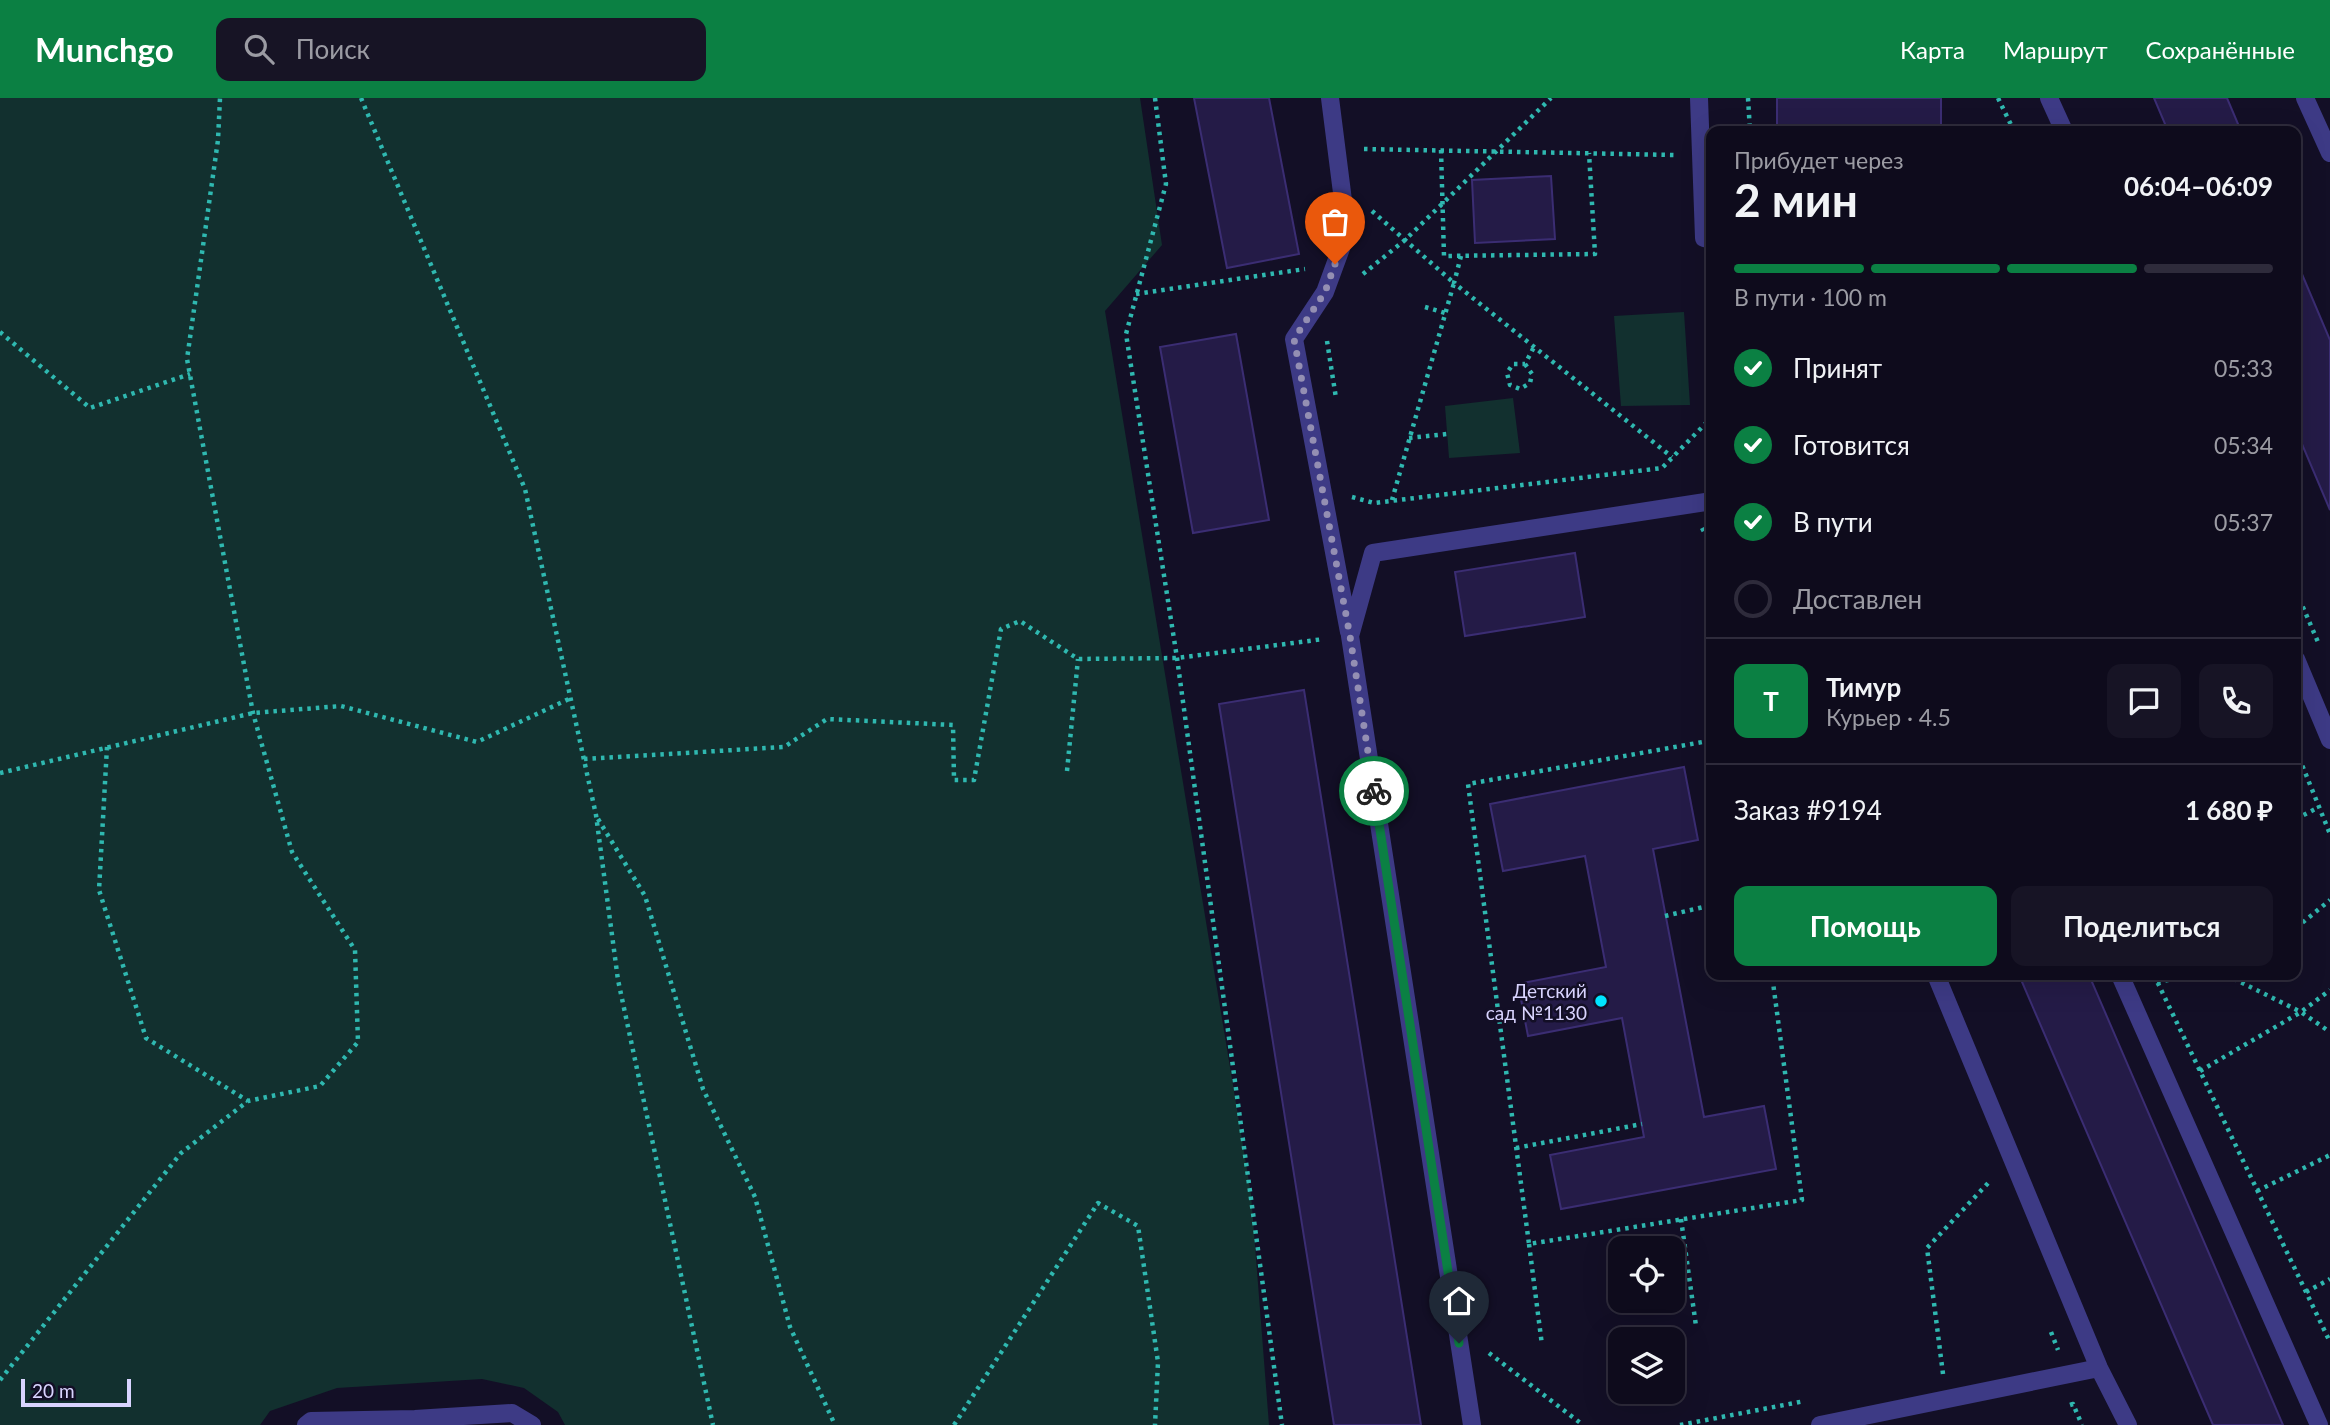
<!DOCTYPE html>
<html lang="ru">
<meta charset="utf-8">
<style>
body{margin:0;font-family:Lato,sans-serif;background:#171425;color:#f1f3f6;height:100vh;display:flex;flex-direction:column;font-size:26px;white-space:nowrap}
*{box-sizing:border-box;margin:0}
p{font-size:23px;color:#9b9ba3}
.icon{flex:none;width:38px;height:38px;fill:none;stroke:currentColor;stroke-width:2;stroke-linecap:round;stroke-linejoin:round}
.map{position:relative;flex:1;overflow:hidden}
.side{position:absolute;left:1706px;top:28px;width:595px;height:854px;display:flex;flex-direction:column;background:#0e0b1c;border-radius:14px;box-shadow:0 7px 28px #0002,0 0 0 2px #2e2b3b}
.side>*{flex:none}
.controls{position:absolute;left:1608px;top:1138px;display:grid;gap:14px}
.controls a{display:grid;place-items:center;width:77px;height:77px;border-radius:14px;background:#0e0b1c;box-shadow:0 7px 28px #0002,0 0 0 2px #2e2b3b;font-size:35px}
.scale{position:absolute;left:21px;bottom:18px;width:110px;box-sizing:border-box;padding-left:7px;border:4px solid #d9d4ff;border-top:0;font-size:19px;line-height:24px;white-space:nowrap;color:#d9d4ff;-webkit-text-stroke:5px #130f26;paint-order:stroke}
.pin{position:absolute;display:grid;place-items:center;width:60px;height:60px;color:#fff;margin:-72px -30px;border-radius:50% 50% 50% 0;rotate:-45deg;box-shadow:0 0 7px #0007}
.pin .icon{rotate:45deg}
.courier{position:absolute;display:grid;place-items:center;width:70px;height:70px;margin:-35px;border:5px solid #0b8043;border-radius:50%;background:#fff;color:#222;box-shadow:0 2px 9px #0007}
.headline em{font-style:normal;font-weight:700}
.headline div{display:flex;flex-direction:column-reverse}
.headline{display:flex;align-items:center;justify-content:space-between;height:119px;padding:0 28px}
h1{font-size:46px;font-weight:700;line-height:52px}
.bar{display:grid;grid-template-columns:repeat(4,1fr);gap:10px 7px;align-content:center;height:84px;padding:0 28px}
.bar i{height:9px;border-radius:5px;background:#2e2b3b}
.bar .active{background:#0b8043}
.bar p{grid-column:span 4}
.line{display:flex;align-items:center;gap:18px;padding:0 28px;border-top:2px solid #2e2b3b}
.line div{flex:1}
.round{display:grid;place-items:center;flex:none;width:74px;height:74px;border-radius:14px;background:#171425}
ol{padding:0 28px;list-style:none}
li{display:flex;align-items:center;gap:21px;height:77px}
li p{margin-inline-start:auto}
li .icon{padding:7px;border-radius:50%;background:#0b8043;color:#fff;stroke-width:4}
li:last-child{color:#9b9ba3}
li i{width:38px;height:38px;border:4px solid #2e2b3b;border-radius:50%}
.action{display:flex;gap:14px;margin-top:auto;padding:14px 28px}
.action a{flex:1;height:80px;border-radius:14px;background:#0b8043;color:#fff;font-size:28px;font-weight:700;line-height:80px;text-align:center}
.action a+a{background:#171425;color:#f1f3f6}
header{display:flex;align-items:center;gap:42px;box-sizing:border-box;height:98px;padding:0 35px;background:#0b8043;color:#fff}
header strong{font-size:33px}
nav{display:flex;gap:38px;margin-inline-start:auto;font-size:24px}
.search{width:490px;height:63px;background:#171425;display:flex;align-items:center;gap:18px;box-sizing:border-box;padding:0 24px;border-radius:14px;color:#9b9ba3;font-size:26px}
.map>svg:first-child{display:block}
.green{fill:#12302f}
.building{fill:#241b47;stroke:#3b2d73;stroke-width:2}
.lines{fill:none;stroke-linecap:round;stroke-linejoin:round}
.path{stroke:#2fb8b0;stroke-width:4.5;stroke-dasharray:3.5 5;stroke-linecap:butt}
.minor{stroke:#3d3a85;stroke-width:18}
.done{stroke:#948fb3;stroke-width:7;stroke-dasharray:0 12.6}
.route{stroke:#0b8043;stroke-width:9}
.poi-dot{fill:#00e5ff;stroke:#130f26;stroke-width:2.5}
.labels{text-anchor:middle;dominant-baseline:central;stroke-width:5;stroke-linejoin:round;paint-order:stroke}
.poi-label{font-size:19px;fill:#d9d4ff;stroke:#130f26;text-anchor:end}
</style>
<header>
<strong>Munchgo</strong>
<div class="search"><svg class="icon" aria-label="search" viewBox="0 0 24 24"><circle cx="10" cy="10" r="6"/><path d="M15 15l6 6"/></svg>Поиск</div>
<nav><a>Карта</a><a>Маршрут</a><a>Сохранённые</a></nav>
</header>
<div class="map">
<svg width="2330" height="1327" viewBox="0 0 2330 1327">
<rect width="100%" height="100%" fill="#130f26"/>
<path class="green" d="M0 0H1140L1162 147 1105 213 1251 1096 1269 1327H565L558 1314 524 1290 482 1281 337 1290 270 1313 260 1327H0Z
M1684 214 1690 307 1621 308 1614 218Z
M1513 300 1520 355 1449 360 1445 308Z"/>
<path class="building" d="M1194 0H1269L1299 156 1227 170Z
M1777 0H1941V33H1777Z
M2154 0H2227L2241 33H2168Z
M1551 78 1555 141 1475 145 1472 82Z
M2296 162 2330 242V412L2296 332Z
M1236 236 1269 422 1193 435 1160 249Z
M1575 455 1585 519 1465 538 1455 474Z
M1304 592 1421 1327H1334L1219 606Z
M1684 669 1698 742 1653 751 1704 1019 1764 1008 1776 1071 1561 1111 1550 1057 1644 1039 1622 920 1528 938 1518 886 1606 869 1585 758 1503 773 1490 706Z
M2019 877H2089L2283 1327H2213Z"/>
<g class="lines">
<path class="path" d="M361 0 525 391 596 717 618 882 713 1327
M1155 0 1166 86 1126 236 1177 560 1282 1327
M1748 0 1750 33
M1998 0 2014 33
M1364 51 1674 57
M1441 52 1444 158 1595 156 1589 55
M1372 113 1454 185 1392 402
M1461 158 1454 185 1672 359
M1363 176 1405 142 1551 0
M1136 196 1305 171
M1425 209 1445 215
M0 234 90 310 190 276
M1327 243 1336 300
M1525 266 1532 276 1530 285 1520 291 1510 287 1507 275 1513 266H1525L1534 249
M1409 340 1447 336
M1352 399 1374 405 1662 370 1712 319
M1702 430 1712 448
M2296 493 2318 544
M107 649 99 792 146 940 248 1003
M2296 652 2330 736
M1712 653 1708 643 1468 686 1529 1146 1802 1102 1772 877
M584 661 784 649 827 621 953 627 954 682H974L1001 531 1020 523 1078 561 1177 560 1324 541
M1067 673 1078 561
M0 675 253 615 341 608 477 644 571 600
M598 721 645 798 703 991 755 1099 790 1229 835 1327
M2296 721 2319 709
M1665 818 1712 807
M2296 830 2330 802
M2154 877 2330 1244
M2226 877 2301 914 2330 934
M2157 884 2196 877
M2200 973 2301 914 2330 892
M1516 1050 1642 1026
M2257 1093 2330 1057
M1681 1121 1696 1228
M1529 1146 1542 1247
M2306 1194 2330 1181
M2051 1234 2058 1252
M1489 1255 1583 1327
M1943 1276 1927 1150 1990 1083
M0 1282 181 1055 248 1003 320 988 358 944 355 852 292 754 253 615 187 261 218 42 220 0
M2070 1307 2073 1306 2082 1327
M954 1327 1098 1105 1138 1128 1158 1264 1155 1327
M1680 1327 1805 1303"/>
<path class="minor" d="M1330 0 1347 134 1325 194 1294 241 1349 534
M1699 0 1704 140 1712 142
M2049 0 2064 33
M2305 0 2330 55
M2296 561 2330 642
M1936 877 2099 1270 2128 1327
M2120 877 2319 1327
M306 1327 311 1323 415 1321 512 1315 532 1327
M1472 1327 1350 538 1373 455 1712 403
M1820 1327 2099 1270"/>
</g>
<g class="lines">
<path class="done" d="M1335 166 1325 194 1294 241 1350 538 1374 693"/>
<path class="route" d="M1374 693 1459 1245"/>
</g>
<circle class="poi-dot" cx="1601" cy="903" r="7"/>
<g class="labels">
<g class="poi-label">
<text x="1587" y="892">Детский<tspan x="1587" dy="22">сад №1130</tspan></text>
</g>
</g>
</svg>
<div class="controls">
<a><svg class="icon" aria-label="locate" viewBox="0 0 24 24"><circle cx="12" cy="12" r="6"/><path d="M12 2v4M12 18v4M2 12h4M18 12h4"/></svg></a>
<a><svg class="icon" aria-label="layers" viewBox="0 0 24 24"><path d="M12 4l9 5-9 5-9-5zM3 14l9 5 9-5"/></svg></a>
</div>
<div class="scale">20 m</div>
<div class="pin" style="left:1335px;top:166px;background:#ea580c"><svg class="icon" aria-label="bag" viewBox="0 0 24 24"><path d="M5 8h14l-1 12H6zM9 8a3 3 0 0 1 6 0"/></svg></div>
<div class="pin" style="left:1459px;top:1245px;background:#1f2937"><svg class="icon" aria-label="home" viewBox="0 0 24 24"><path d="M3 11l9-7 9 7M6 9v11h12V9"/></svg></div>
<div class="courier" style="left:1374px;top:693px"><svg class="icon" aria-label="bike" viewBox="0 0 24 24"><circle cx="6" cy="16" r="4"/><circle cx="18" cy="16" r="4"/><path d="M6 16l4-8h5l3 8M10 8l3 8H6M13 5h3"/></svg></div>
<section class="side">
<div class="headline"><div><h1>2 мин</h1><p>Прибудет через</p></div><em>06:04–06:09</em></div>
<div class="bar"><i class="active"></i><i class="active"></i><i class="active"></i><i></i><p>В пути · 100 m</p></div>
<ol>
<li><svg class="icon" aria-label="check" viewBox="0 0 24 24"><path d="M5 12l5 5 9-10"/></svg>Принят<p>05:33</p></li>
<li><svg class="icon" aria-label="check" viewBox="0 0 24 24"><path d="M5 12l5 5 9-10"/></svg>Готовится<p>05:34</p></li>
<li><svg class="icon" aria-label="check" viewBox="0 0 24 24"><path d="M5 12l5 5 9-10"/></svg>В пути<p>05:37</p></li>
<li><i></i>Доставлен</li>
</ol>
<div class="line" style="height:126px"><b class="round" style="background:#0b8043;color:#fff">Т</b><div><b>Тимур</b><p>Курьер · 4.5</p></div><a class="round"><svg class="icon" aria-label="chat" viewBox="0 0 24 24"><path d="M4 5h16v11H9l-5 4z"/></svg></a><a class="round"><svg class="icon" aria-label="phone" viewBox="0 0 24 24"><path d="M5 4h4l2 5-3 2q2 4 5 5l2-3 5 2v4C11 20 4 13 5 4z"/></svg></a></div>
<div class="line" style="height:91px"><div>Заказ #9194</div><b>1 680 ₽</b></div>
<div class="action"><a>Помощь</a><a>Поделиться</a></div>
</section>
</div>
